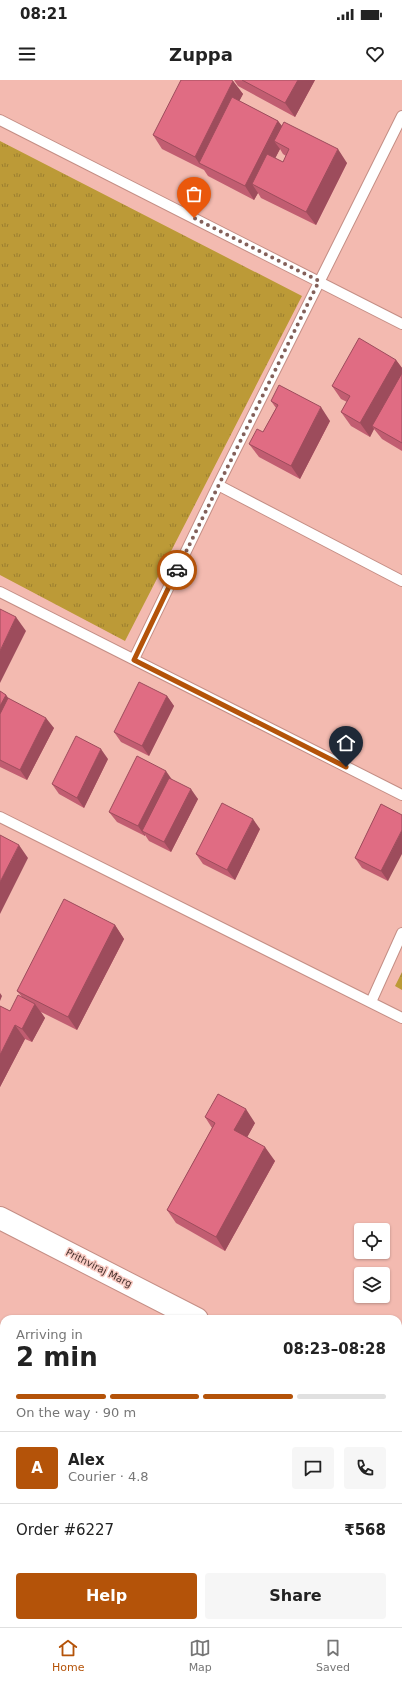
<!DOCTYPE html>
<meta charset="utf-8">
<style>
body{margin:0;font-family:"DejaVu Sans",sans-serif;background:#f6f6f6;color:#222;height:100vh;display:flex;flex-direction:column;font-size:15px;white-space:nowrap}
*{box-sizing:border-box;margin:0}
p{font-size:13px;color:#767676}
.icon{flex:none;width:22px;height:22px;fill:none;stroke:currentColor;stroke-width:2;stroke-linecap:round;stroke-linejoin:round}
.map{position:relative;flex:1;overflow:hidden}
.side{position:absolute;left:0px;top:1235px;width:402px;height:312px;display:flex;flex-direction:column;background:#fff;border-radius:12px 12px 0 0;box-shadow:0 1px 3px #0004}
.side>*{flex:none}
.fabs{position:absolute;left:354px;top:1143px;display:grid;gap:8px}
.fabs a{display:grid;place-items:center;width:36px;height:36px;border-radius:4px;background:#fff;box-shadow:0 1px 3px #0004;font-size:20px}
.pin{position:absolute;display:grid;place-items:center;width:34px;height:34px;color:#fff;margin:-41px -17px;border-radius:50% 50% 50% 0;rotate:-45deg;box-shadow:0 0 4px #0007}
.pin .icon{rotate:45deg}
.courier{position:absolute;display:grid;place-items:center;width:40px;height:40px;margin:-20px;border:3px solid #b45309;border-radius:50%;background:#fff;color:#222;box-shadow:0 1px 5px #0007}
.headline em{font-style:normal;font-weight:600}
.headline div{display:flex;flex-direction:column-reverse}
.headline{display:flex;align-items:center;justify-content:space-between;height:68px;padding:0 16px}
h1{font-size:26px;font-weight:600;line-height:30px}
.bar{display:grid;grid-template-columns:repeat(4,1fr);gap:6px 4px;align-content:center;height:48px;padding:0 16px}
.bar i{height:5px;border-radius:3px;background:#e0e0e0}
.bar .on{background:#b45309}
.bar p{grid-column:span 4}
.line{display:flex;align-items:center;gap:10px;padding:0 16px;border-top:1px solid #e0e0e0}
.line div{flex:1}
.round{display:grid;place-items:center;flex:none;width:42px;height:42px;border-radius:4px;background:#f6f6f6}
.primary-button{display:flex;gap:8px;margin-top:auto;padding:8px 16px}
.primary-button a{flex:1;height:46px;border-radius:4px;background:#b45309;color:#fff;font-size:16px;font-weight:600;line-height:46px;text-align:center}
.primary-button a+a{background:#f6f6f6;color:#222}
.status{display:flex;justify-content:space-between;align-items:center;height:28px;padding:0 20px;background:#fff;direction:ltr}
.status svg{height:11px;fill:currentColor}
header{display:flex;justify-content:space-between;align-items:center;height:52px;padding:0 16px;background:#fff;font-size:18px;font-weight:600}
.menu{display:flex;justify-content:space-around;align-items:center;height:56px;border-top:1px solid #e0e0e0;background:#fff;font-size:11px;color:#767676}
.menu a{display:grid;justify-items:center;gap:2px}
.menu .on{color:#b45309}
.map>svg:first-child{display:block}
.park{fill:url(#park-tufts)}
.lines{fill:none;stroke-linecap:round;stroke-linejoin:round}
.lane-casing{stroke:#c48e85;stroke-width:12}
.street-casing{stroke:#c48e85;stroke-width:22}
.secondary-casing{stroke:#c48e85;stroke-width:24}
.lane{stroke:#fff;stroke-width:10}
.street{stroke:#fff;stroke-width:20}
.secondary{stroke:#fff;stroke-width:22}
.wall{fill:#c15d71;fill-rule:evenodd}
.shaded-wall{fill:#9d4c5c}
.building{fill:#e06c83;stroke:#9d4c5c}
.done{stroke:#83605a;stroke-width:4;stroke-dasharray:0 7.2}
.route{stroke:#b45309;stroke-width:5}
.labels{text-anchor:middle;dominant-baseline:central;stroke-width:3;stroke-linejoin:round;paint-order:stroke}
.street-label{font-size:10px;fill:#46302c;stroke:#f9cac2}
</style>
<div class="status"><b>08:21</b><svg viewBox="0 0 49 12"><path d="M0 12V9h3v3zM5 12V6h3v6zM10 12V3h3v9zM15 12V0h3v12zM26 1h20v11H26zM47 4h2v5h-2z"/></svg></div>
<header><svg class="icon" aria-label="menu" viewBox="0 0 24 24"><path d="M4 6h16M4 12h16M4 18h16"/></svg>Zuppa<svg class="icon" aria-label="heart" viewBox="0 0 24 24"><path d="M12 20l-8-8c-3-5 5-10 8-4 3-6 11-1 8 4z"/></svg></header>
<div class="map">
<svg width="402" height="1547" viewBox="0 0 402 1547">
<defs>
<pattern id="park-tufts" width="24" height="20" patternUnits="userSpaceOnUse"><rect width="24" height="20" fill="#bc9a37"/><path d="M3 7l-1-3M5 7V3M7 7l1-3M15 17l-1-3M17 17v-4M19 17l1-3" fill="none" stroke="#9b7e2f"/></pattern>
</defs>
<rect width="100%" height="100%" fill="#f3bab0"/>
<path class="park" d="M0 61 302 216 125 561 0 495Z
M402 892V910L395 906Z
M0 1493 4 1495V1543H100L108 1547H0Z"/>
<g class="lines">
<g class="lane-casing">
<path id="lane" d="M402 36 218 405 402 501
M0 40 402 244
M0 512 402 715
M134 579 218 405
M0 737 402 938
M371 922 402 853"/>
</g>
<g class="street-casing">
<path id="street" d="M0 1468 4 1470
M148 1543 156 1547"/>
</g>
<g class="secondary-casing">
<path id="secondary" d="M0 1138 197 1239
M398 1342 402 1344"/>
</g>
<use href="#lane" class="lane"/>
<use href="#street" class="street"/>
<use href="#secondary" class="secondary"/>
</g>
<path class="wall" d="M234 0H315L295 37 238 6Z
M233 1 243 14 239 21 278 41 282 46 347 83 316 145 261 118 258 113 254 120 208 96 204 90 162 69 153 55ZM280 69 283 74 286 76 283 82 275 78Z
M396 280 402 288V371L382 359 374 349 370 357 351 346 341 332 347 322 341 319 332 306Z
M271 321 330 341 300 399 259 377 249 364 263 352 276 328Z
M0 611 6 615 9 619 54 648 27 700 0 687Z
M167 616 174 626 149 676 121 662 114 652Z
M108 679 84 728 59 714 52 704Z
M171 699 198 719 171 772 149 761 145 755V756L117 742 109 732Z
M381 724 388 801 362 788 355 778Z
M260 749 235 800 203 784 196 774Z
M115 845 124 859 77 950 41 932 45 938 32 962 25 959 0 1007V926L10 931 22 917 17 911Z
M205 1037 255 1043 247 1057 275 1081 225 1171 176 1143 167 1130 212 1048Z
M398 1402 402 1404V1512L398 1510Z
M221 1543H242L240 1547H228Z
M243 1543H398L402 1547H246Z"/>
<path class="shaded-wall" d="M298 0H315L295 37 285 23Z
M233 1 243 14 206 86 199 83 195 77Z
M278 41 288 54 274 61 280 69 260 108 252 104 258 113 254 120 245 106Z
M338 69 347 83 316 145 306 132Z
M396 280 402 288V300L372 346 374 349 370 357 360 343Z
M321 327 330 341 300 399 291 386Z
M16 537 26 551 0 603V571Z
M6 615 13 625 0 650V626Z
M167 616 174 626 149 676 142 666Z
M46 638 54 648 27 700 20 690Z
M101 669 108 679 84 728 77 718Z
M166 691 173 701 142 751 145 755V756L138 746Z
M191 709 198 719 171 772 164 762Z
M253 739 260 749 235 800 227 790Z
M402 750V774L388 801 381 791Z
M19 765 28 778 0 834V802Z
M115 845 124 859 77 950 68 937Z
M0 913 2 916 0 921Z
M35 924 45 938 32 962 22 949Z
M15 945 25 959 0 1007V975Z
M246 1029 255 1043 244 1063 234 1050Z
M265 1067 275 1081 225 1171 216 1157Z
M4 1343V1377L0 1385V1352Z
M231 1543H242L240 1547H234Z
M285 1543H301L299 1547H283Z
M341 1543H357L355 1547H339Z"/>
<path class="building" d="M181 0H231L233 1 195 77 153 55Z
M242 0H298L285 23Z
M232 17 278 41 245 106 199 83Z
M284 42 338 69 306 132 252 104 267 74 283 82 289 69 274 61Z
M359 258 396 280 360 343 341 332 350 316 332 306Z
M402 293V363L372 346Z
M279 305 321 327 291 386 249 364 257 349 263 352 278 325 271 321Z
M0 529 16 537 0 571Z
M139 602 167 616 142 666 114 652Z
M0 611 6 615 0 626Z
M8 618 46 638 20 690 0 680V634Z
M76 656 101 669 77 718 52 704Z
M137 676 166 691 138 746 109 732Z
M169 698 191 709 164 762 142 751Z
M222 723 253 739 227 790 196 774Z
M381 724 402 735V750L381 791 355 778Z
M0 755 19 765 0 802Z
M64 819 115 845 68 937 17 911Z
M18 915 35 924 22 949 15 945 0 975V926L10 931Z
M218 1014 246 1029 234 1050 265 1067 216 1157 167 1130 215 1043 205 1037Z
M0 1324 4 1326V1343L0 1352Z
M398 1402 402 1404V1504L398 1502Z
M398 1526 402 1528V1547H346L348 1543H398Z
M248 1543H285L283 1547H256Z
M291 1543H341L339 1547H289Z"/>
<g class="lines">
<path class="done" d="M177 490 319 201 194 138"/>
<path class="route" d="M177 490 134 580 346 687"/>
</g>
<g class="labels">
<g class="street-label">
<text transform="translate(99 1188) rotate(27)">Prithviraj Marg</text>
</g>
</g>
</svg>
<div class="fabs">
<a><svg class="icon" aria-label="locate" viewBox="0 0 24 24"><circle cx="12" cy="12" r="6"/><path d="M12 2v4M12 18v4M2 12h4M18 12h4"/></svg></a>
<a><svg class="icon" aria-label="layers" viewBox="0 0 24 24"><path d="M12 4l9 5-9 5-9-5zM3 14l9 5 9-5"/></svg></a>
</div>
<div class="pin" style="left:194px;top:138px;background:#ea580c"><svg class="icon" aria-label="bag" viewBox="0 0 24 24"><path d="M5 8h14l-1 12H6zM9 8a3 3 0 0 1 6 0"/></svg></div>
<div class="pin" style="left:346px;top:687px;background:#1f2937"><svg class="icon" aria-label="home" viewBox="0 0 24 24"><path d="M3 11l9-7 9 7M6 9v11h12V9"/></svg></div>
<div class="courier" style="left:177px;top:490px"><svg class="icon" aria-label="car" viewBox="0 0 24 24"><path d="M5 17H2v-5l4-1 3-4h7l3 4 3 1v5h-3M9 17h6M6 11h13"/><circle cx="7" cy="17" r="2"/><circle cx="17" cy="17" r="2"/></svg></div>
<section class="side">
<div class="headline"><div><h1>2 min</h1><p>Arriving in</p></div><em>08:23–08:28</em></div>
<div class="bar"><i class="on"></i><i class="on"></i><i class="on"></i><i></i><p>On the way · 90 m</p></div>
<div class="line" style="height:72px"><b class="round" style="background:#b45309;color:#fff">A</b><div><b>Alex</b><p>Courier · 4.8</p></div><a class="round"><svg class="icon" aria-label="chat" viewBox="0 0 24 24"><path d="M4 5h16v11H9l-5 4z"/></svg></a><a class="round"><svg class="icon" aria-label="phone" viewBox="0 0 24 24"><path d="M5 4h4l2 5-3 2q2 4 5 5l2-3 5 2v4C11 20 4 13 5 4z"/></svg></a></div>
<div class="line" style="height:52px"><div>Order #6227</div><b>₹568</b></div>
<div class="primary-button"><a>Help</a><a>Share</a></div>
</section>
</div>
<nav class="menu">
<a class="on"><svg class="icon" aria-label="home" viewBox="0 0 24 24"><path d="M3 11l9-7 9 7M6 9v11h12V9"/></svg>Home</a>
<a><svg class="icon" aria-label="map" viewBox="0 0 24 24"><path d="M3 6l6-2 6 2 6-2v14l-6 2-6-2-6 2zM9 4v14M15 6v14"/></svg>Map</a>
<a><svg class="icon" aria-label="saved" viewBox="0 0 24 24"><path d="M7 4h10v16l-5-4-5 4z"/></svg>Saved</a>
</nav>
